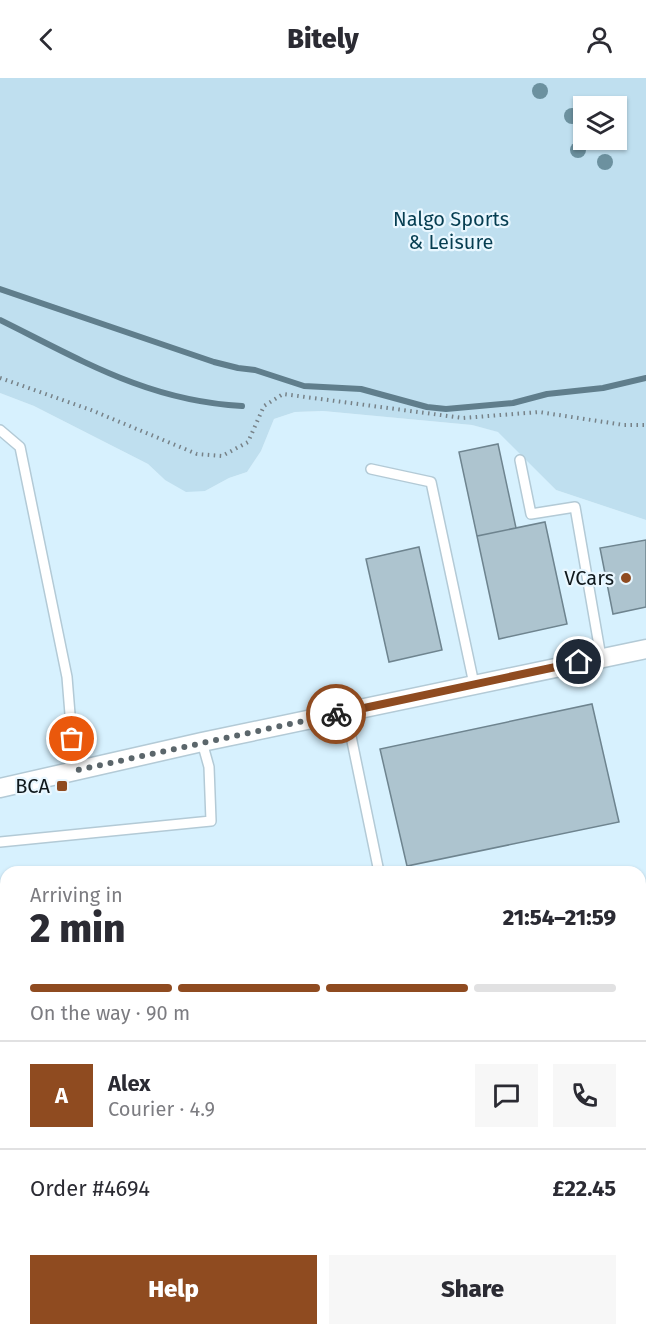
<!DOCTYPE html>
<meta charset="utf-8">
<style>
body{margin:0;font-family:"Fira Sans",sans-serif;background:#f7f7f7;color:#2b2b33;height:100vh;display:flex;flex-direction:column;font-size:22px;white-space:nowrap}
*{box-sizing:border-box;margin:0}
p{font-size:20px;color:#7c7c81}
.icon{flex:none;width:33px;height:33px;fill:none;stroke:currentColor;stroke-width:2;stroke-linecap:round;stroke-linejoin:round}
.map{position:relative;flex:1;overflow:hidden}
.side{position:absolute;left:0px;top:788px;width:646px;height:470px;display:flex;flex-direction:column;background:#fff;border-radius:18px 18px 0 0;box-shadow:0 2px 4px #0004}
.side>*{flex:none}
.tools{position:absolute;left:573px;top:18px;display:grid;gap:12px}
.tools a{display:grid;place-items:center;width:54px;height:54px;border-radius:0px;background:#fff;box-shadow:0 2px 4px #0004;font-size:30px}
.pin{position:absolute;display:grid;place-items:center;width:51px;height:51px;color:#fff;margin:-26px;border:3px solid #fff;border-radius:50%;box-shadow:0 2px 6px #0007}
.courier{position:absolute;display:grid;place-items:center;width:60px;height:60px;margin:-30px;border:4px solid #8f4b20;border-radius:50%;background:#fff;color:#222;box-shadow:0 2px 8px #0007}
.head em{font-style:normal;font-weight:800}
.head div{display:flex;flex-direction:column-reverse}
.head{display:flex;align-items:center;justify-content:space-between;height:102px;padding:0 30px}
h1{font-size:39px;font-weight:800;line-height:45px}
.bar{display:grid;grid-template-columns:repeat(4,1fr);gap:9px 6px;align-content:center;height:72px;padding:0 30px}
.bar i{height:8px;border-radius:4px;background:#e1e1e2}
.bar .on{background:#8f4b20}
.bar p{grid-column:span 4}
.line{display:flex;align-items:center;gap:15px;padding:0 30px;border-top:2px solid #e1e1e2}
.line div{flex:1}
.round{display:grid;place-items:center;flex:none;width:63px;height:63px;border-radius:0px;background:#f7f7f7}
.cta{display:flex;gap:12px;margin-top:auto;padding:12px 30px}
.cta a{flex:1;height:69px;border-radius:0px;background:#8f4b20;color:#fff;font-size:24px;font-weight:800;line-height:69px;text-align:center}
.cta a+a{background:#f7f7f7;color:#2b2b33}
header{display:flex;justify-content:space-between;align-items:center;height:78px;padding:0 30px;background:#fff;font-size:27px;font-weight:800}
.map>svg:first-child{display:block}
.built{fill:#d7f1fe}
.green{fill:#bfdfef;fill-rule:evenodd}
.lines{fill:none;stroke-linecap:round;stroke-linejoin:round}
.stream{stroke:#607e8c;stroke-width:6}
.building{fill:#adc4cf;stroke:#6e848f;stroke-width:1.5}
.lane-casing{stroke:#b3cad6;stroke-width:12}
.street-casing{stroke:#b3cad6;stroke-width:21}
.path{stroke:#778288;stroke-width:4;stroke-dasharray:1.5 4.5;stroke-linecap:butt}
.lane{stroke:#fff;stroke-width:9}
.street{stroke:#fff;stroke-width:18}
.tree{fill:#6c919f}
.done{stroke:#5b666b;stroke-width:6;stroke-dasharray:0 10.8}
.route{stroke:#8f4b20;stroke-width:8}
.poi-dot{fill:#8f4b20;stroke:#e9f7ff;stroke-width:2}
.labels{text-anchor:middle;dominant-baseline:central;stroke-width:4.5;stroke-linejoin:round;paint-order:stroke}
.park-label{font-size:20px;fill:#053d51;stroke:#e9f7ff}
.poi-label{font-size:20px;fill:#0f181c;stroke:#e9f7ff;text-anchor:end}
</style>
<header><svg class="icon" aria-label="back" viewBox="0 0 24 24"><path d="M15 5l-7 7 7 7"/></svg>Bitely<svg class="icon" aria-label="person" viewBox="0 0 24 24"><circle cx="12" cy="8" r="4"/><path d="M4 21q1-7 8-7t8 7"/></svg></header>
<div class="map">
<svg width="646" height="1256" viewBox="0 0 646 1256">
<rect width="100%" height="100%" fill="#e9f7ff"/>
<path class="built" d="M0 315 34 328 148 386 165 402 205 413 229 400 247 394 261 373 274 341 295 334 323 333 472 347 499 354 556 412 646 442V1247H640V794H6V1143L0 1140Z"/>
<path class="green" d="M0 0H646V442L556 412 498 354 472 347 323 333 295 334 274 341 261 373 247 394 229 400 205 413 186 414 165 402 148 386 34 328 0 315ZM584 28H616V62H584Z
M0 1140 6 1143V1251H226L228 1256H0Z"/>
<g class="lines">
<path class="stream" d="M0 211 214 284 238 290 255 292 304 308 361 311 427 329 446 331 513 325 547 316 603 310 646 300
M0 242C81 282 148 323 242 328"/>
</g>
<path class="building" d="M498 366 516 450 477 458 459 374Z
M545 444 567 546 499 561 477 458Z
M646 462V529L613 536 600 470Z
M419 469 442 572 389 584 366 481Z
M592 626 619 744 407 788 380 671Z
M6 835V1066L0 1067V836Z
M646 910V1157H640V911Z"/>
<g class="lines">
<g class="lane-casing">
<path id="lane" d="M0 352 20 369 67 599 72 661 78 692
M520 382 531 436 575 429 601 579
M371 391 431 404 474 606
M346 634 379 794
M0 764 211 743 209 689 202 664
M640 839 646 838
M0 1126 6 1128
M357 1251 358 1256
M643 1256 642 1239 646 1221"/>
</g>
<g class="street-casing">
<path id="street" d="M0 710 202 664 646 571
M257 1251 319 1256"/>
</g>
<path class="path" d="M0 300 91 332 197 376 222 378 248 364 264 328 283 316 463 340 539 334 624 347H646
M0 1192 6 1194
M554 1251 631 1252
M433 1256V1251
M515 1256V1251"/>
<use href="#lane" class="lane"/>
<use href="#street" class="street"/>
</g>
<g class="tree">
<circle cx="540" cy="13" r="8"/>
<circle cx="572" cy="38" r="8"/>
<circle cx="578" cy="72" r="8"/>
<circle cx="605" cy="84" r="8"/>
</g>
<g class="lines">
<path class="done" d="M72 661 78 692 336 636"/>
<path class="route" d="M336 636 579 584"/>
</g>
<g class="poi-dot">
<circle cx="626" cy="500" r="6"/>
<rect x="56" y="702" width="12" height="12" rx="3"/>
</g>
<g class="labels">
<g class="park-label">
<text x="451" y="141">Nalgo Sports<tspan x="451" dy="23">&amp; Leisure</tspan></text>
</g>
<g class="poi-label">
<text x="614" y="500">VCars</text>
<text x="50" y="708">BCA</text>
</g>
</g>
</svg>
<div class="tools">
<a><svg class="icon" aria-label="layers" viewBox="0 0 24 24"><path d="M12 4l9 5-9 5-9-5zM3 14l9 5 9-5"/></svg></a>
</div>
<div class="pin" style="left:72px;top:661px;background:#ea580c"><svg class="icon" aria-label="bag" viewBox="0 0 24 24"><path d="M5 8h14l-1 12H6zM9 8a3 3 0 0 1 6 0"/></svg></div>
<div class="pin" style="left:579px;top:584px;background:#1f2937"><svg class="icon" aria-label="home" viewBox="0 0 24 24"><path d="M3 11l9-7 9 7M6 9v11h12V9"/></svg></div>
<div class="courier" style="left:336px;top:636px"><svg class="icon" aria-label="bike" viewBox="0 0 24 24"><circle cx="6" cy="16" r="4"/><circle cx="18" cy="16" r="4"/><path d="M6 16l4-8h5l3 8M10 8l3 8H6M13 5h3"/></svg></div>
<section class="side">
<div class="head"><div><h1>2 min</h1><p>Arriving in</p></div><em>21:54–21:59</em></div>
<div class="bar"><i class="on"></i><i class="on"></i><i class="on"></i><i></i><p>On the way · 90 m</p></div>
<div class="line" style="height:108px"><b class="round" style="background:#8f4b20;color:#fff">A</b><div><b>Alex</b><p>Courier · 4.9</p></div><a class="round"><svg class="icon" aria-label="chat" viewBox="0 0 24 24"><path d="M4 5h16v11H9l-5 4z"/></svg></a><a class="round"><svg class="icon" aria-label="phone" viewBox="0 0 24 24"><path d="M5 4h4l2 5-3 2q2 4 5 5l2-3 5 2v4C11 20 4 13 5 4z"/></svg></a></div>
<div class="line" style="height:78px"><div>Order #4694</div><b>£22.45</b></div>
<div class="cta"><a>Help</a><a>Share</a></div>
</section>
</div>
